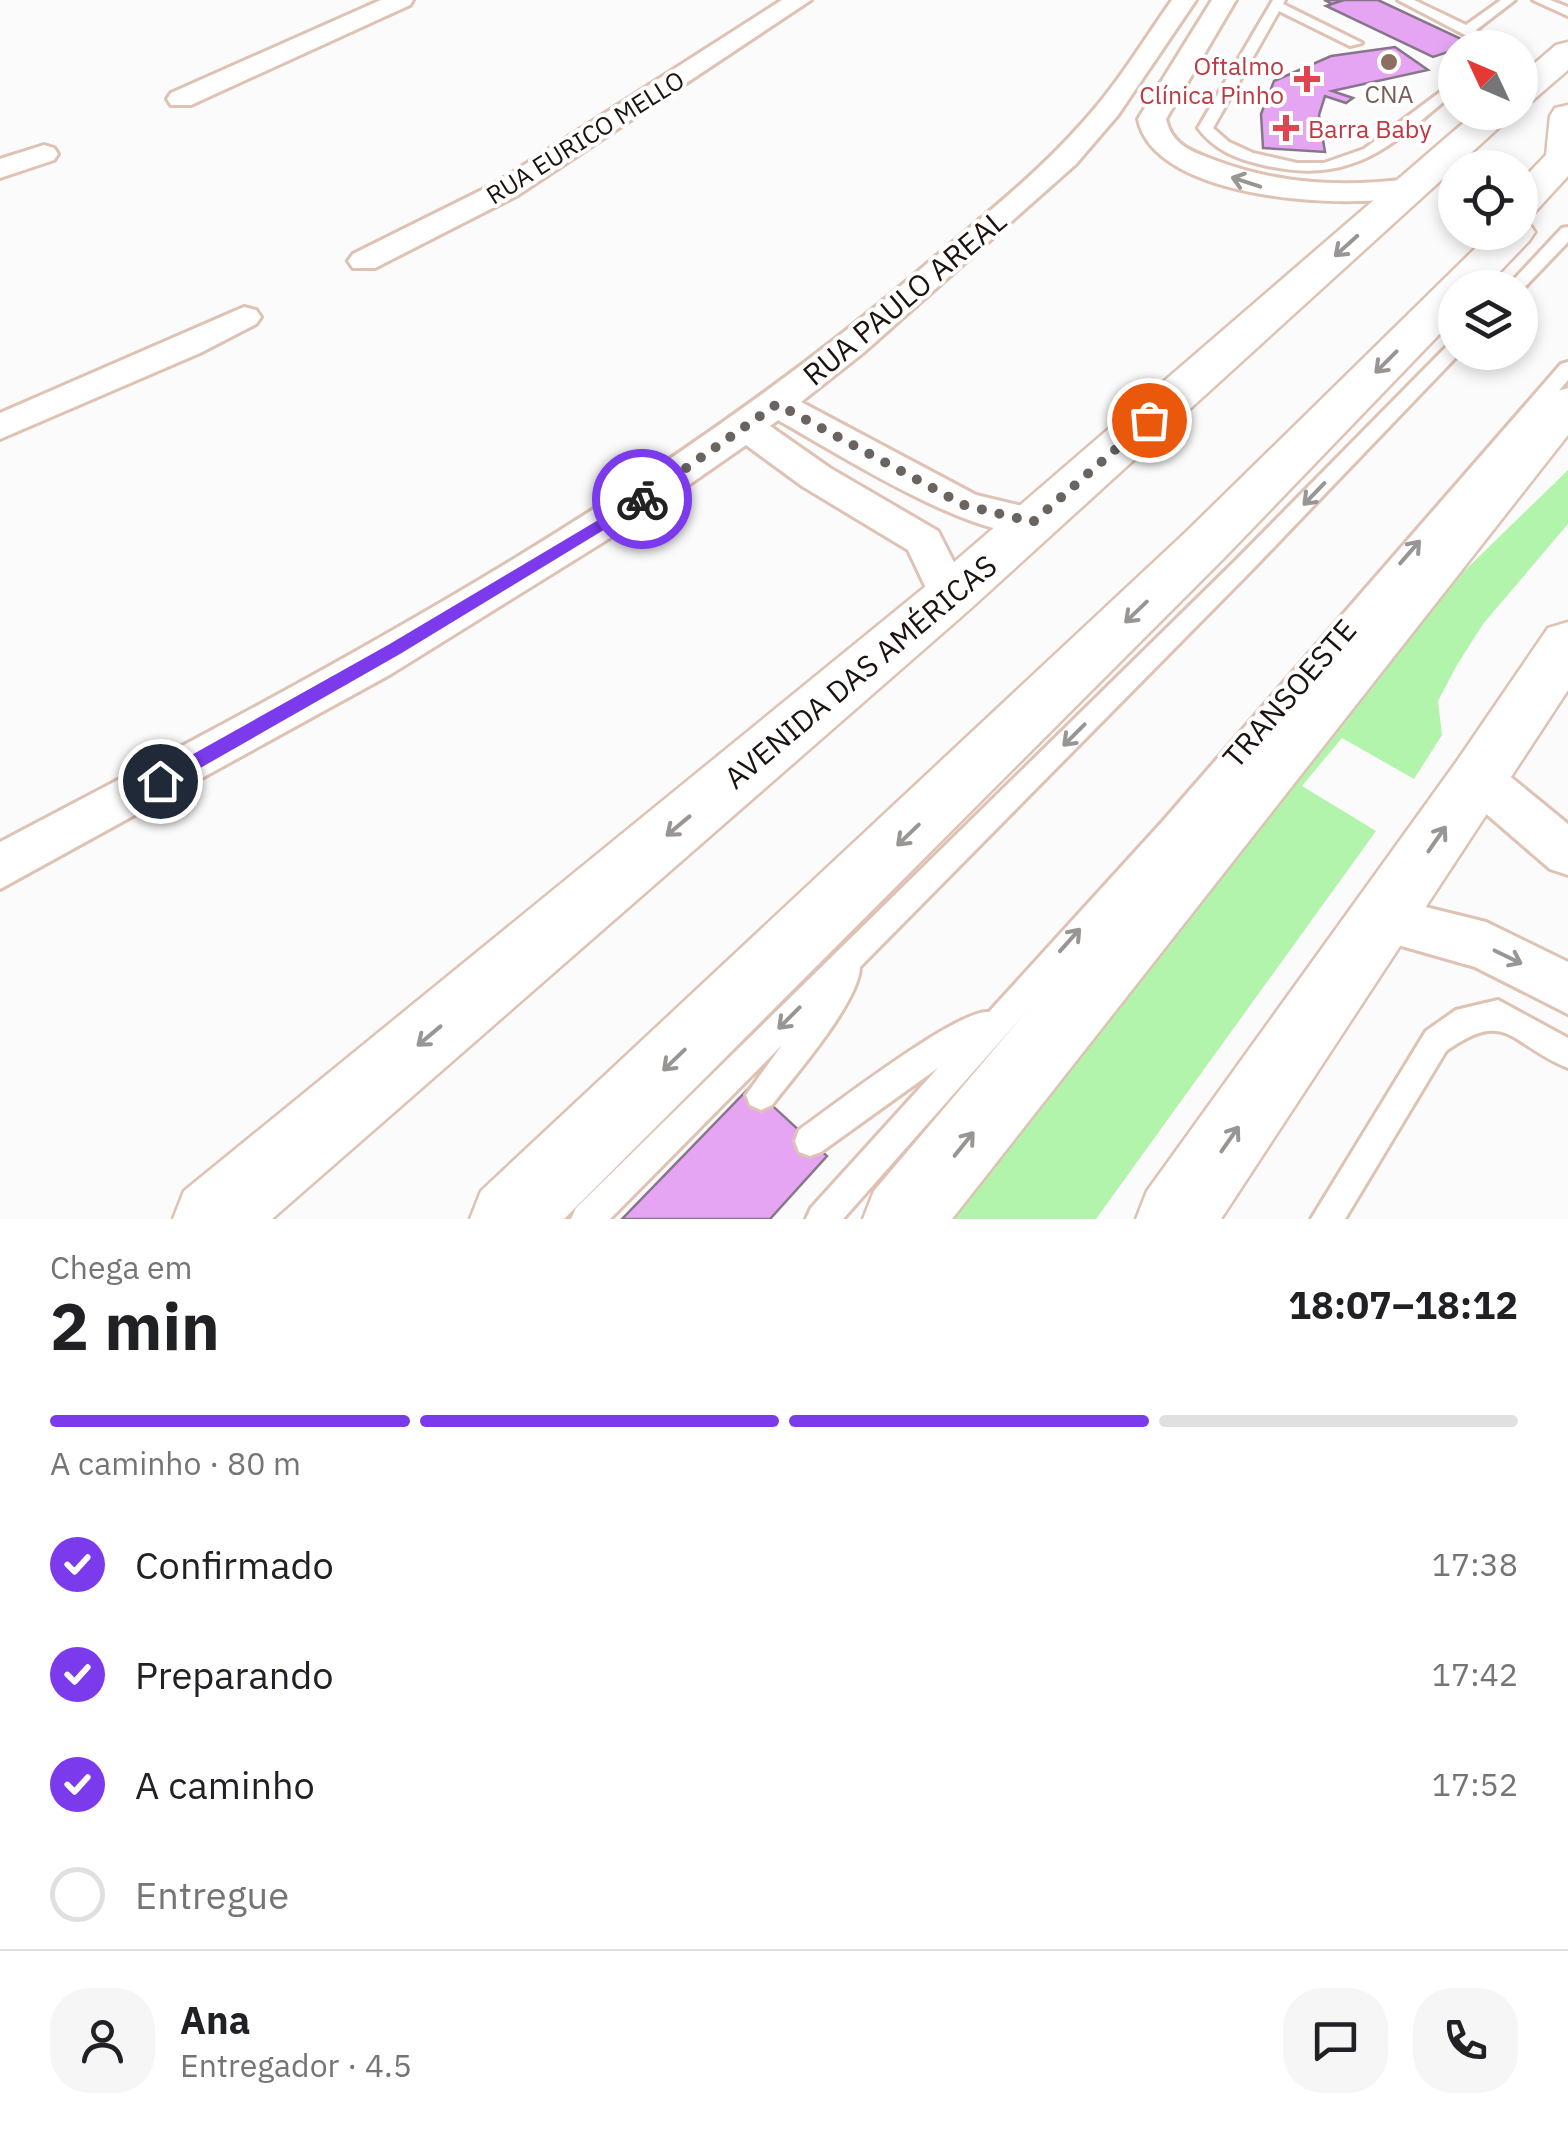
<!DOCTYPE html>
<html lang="pt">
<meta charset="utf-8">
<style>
body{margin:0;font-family:"IBM Plex Sans",sans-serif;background:#f6f6f6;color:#202124;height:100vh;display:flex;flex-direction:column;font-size:38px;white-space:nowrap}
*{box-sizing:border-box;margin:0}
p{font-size:32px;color:#757577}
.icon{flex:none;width:55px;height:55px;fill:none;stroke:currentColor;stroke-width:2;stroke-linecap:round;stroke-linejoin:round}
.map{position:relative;height:1219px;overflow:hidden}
.drawer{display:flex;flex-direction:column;background:#fff;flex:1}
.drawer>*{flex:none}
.needle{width:65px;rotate:314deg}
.fabs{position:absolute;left:1438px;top:30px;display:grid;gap:20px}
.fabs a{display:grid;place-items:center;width:100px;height:100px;border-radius:50%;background:#fff;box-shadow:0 5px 15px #0003;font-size:50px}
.pin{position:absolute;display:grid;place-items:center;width:85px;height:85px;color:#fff;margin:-42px;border:5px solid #fff;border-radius:50%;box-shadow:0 2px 10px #0007}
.courier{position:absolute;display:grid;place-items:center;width:100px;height:100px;margin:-50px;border:8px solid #7c3aed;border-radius:50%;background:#fff;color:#222;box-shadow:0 2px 12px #0007}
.head em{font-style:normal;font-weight:700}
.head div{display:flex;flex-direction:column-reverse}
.head{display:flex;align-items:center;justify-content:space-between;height:170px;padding:0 50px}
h1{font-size:65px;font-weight:700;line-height:75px}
.bar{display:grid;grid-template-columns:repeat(4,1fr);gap:15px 10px;align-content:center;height:120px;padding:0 50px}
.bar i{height:12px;border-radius:8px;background:#e0e0e0}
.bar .on{background:#7c3aed}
.bar p{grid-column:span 4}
.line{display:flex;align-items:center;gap:25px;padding:0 50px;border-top:2px solid #e0e0e0}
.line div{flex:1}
.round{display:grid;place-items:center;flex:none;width:105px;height:105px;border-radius:40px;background:#f6f6f6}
ol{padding:0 50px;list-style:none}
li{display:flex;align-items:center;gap:30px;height:110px}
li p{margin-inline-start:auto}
li .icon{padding:10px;border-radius:50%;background:#7c3aed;color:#fff;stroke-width:4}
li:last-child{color:#757577}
li i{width:55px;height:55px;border:5px solid #e0e0e0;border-radius:50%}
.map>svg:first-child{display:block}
.green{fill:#b3f4ad}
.building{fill:#e6a5f3;stroke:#87768a;stroke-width:2.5}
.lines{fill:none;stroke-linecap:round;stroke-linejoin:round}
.lane-casing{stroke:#dec2b4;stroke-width:6}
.street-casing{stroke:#dec2b4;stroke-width:6}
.secondary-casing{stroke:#dec2b4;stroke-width:5}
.highway-casing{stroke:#dec2b4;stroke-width:5}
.lane{fill:#fff;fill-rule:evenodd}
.street{fill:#fff;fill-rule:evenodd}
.secondary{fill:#fff;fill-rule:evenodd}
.highway{fill:#fff;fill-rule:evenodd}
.oneway{stroke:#999593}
.route{fill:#7c3aed}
.done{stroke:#6a6461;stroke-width:10;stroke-dasharray:0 18}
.education-dot{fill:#8d6e63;stroke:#fff;stroke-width:4}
.health-dot{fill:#e0444e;stroke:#fff;stroke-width:4}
.labels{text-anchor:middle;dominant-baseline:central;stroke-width:8;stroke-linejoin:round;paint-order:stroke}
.far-health-label{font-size:25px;fill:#be3a42;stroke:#fff;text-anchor:end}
.far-education-label{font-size:25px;fill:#785e54;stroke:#fff}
.far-street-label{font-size:25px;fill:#1c130e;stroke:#fff}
.street-label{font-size:30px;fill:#1c130e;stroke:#fff}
</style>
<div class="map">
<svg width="1568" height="1219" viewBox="0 0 1568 1219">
<rect width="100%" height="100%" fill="#fbfbfb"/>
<path class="green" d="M1568 470V524L1483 624 1457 665 1438 701 1442 735 1414 779 1342 738 1302 786 1376 831 1096 1219H943L1439 588 1461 574Z"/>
<path class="building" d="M1324 0H1378L1472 44 1433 57 1326 6 1332 4Z
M1344 0H1378L1472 44 1433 57 1326 6Z
M1395 47 1428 70 1332 91 1353 98 1346 103 1325 96 1319 115 1325 152 1263 148 1261 114 1274 81 1331 56Z
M751 1086 827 1156 770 1219H622Z"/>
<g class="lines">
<g class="lane-casing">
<path id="lane" d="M1273 0H1285L1283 4 1362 43 1350 46 1279 11 1213 128 1229 142 1253 153 1297 163H1324L1364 149 1455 81V92C1391 146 1353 186 1263 165 1237 159 1214 150 1198 128Z
M1398 0H1414L1466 25 1501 0H1515L1476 30 1508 48H1490Z
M1533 0H1550L1568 7V16Z
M1568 227V242L1520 292V288H1506L1562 228Z
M1455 342V352H1461L1250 572 860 967C859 1002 795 1075 772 1105L761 1110 750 1105 746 1095 782 1045 610 1219H571L576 1208 1234 562 1449 344Z
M1568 362V380L1180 838 843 1219H806L811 1208 938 1068 821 1152 810 1156 799 1152 795 1141 799 1130C830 1108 959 1008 989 1012L1162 822 1561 364Z
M1498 1000 1568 1038V1068C1510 1045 1508 1007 1446 1051L1345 1219H1311L1426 1031 1456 1010Z"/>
</g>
<g class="street-casing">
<path id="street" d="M381 0H413L410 5 191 105H171L167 99 171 93Z
M782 0H811L518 195 375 268H353L348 261 353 254 496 183Z
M1172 0H1196L1118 115 1076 164 863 353 801 402 976 495 1047 512 1053 522 1047 532C985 549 836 452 778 420L770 426 830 468 938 531 971 596 965 607 950 611 935 607 908 550 802 486 746 445 634 523 391 674 0 889V842C319 675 639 508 915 274 972 225 1033 179 1083 122 1117 85 1143 41 1172 0Z
M1212 0H1236L1166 119C1172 146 1193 152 1217 161 1282 185 1343 187 1411 179L1422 182 1426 188 1422 194C1356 211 1154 202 1138 119Z
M44 145 54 148 58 154 54 160 0 178V159Z
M244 307 256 310 261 317 256 324 200 353 0 439V413Z
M1479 760 1496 765 1568 824V875L1550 869 1462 793 1455 779 1462 765Z
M1381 896 1486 922 1568 962V1014L1475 967 1363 935 1355 919 1363 903Z"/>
</g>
<g class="secondary-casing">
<path id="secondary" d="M1568 42V70L1532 101 1520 105V76L1556 45Z
M1476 112H1516L969 610 272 1219H173L184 1191 931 582Z
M1568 622V690L1221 1219H1136L1147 1191 1457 761 1548 628Z"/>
</g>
<g class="highway-casing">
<path id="highway" d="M1568 105V176L1534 213 1520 217V182L1546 155 1550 116 1555 108Z
M1520 221 1529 223 1535 232 1529 241 1484 288H1455V318L1225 557 564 1219H470L481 1191 1187 531 1492 232H1520Z
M1568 388V435L952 1219H863L874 1191 1551 393Z"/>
</g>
<use href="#lane" class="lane"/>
<use href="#street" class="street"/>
<use href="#secondary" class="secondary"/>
<use href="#highway" class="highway"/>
</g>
<defs><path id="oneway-shaft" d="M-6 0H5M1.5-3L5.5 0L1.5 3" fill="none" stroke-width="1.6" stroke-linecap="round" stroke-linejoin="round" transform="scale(2.5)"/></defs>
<g class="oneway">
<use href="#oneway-shaft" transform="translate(1246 182) rotate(-162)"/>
<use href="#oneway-shaft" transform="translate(1346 246) rotate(138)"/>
<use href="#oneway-shaft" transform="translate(1386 362) rotate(135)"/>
<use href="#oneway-shaft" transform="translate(1314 494) rotate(134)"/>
<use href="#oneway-shaft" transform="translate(1410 552) rotate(-49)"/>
<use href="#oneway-shaft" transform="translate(1136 612) rotate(136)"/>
<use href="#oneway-shaft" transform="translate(1074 735) rotate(135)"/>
<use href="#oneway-shaft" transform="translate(678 826) rotate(140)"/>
<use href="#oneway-shaft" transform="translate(908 835) rotate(136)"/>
<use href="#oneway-shaft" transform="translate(1437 839) rotate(-55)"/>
<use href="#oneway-shaft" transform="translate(1070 940) rotate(-48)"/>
<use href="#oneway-shaft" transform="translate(1508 957) rotate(26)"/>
<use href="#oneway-shaft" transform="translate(789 1018) rotate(135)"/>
<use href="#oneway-shaft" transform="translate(429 1036) rotate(140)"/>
<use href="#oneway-shaft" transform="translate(674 1060) rotate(136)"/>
<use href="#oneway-shaft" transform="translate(1230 1139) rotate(-55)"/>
<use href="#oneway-shaft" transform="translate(964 1144) rotate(-51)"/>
</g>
<path class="route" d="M642 494 650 499 648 503 400 654 167 787H154V776L388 645Z"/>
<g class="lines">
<path class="done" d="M642 499 777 404 964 505 1033 522 1149 420"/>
</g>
<circle class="education-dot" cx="1389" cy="62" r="10"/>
<g class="health-dot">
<path d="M1302 64h10v10h10v10h-10v10h-10v-10h-10v-10h10z"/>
<path d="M1281 113h10v10h10v10h-10v10h-10v-10h-10v-10h10z"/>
</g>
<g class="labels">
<g class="far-health-label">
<text x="1284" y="65">Oftalmo<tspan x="1284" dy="29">Clínica Pinho</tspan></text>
<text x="1308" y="128" text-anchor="start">Barra Baby</text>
</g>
<g class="far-education-label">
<text x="1389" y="93">CNA</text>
</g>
<g class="far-street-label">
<text transform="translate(585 137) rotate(-32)">RUA EURICO MELLO</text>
</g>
<g class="street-label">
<text transform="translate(904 297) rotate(-40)">RUA PAULO AREAL</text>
<text transform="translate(860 671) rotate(-40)">AVENIDA DAS AMÉRICAS</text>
<text transform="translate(1289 693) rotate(-49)">TRANSOESTE</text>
</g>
</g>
</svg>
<div class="fabs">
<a><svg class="needle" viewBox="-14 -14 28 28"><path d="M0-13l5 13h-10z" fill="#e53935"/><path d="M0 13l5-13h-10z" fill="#757577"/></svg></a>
<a><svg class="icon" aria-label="locate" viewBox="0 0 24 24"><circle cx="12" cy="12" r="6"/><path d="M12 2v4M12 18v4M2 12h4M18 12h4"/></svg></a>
<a><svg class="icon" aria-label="layers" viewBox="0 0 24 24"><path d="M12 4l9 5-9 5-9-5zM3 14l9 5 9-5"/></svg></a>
</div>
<div class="pin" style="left:1149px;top:420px;background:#ea580c"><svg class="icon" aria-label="bag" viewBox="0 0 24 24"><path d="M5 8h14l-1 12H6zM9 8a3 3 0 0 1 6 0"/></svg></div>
<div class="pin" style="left:160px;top:781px;background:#1f2937"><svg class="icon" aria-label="home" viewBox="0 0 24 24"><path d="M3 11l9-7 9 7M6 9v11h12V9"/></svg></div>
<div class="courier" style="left:642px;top:499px"><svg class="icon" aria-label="bike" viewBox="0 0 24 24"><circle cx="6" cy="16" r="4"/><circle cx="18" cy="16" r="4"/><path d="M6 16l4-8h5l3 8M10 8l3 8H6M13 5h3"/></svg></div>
</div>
<section class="drawer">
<div class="head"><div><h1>2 min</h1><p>Chega em</p></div><em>18:07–18:12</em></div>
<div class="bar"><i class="on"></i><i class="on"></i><i class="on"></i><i></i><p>A caminho · 80 m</p></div>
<ol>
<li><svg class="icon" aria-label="check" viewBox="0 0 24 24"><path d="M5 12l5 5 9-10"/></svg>Confirmado<p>17:38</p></li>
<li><svg class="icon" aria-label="check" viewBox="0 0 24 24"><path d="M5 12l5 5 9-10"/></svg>Preparando<p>17:42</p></li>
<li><svg class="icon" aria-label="check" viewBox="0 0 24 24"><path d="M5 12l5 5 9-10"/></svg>A caminho<p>17:52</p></li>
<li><i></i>Entregue</li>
</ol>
<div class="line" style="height:180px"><a class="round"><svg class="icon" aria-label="person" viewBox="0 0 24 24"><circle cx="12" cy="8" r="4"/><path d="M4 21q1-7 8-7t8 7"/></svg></a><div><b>Ana</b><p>Entregador · 4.5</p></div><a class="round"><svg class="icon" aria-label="chat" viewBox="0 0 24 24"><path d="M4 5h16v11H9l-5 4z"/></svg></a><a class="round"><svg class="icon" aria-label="phone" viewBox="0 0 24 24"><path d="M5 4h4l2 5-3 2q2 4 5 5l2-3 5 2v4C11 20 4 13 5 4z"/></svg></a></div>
</section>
